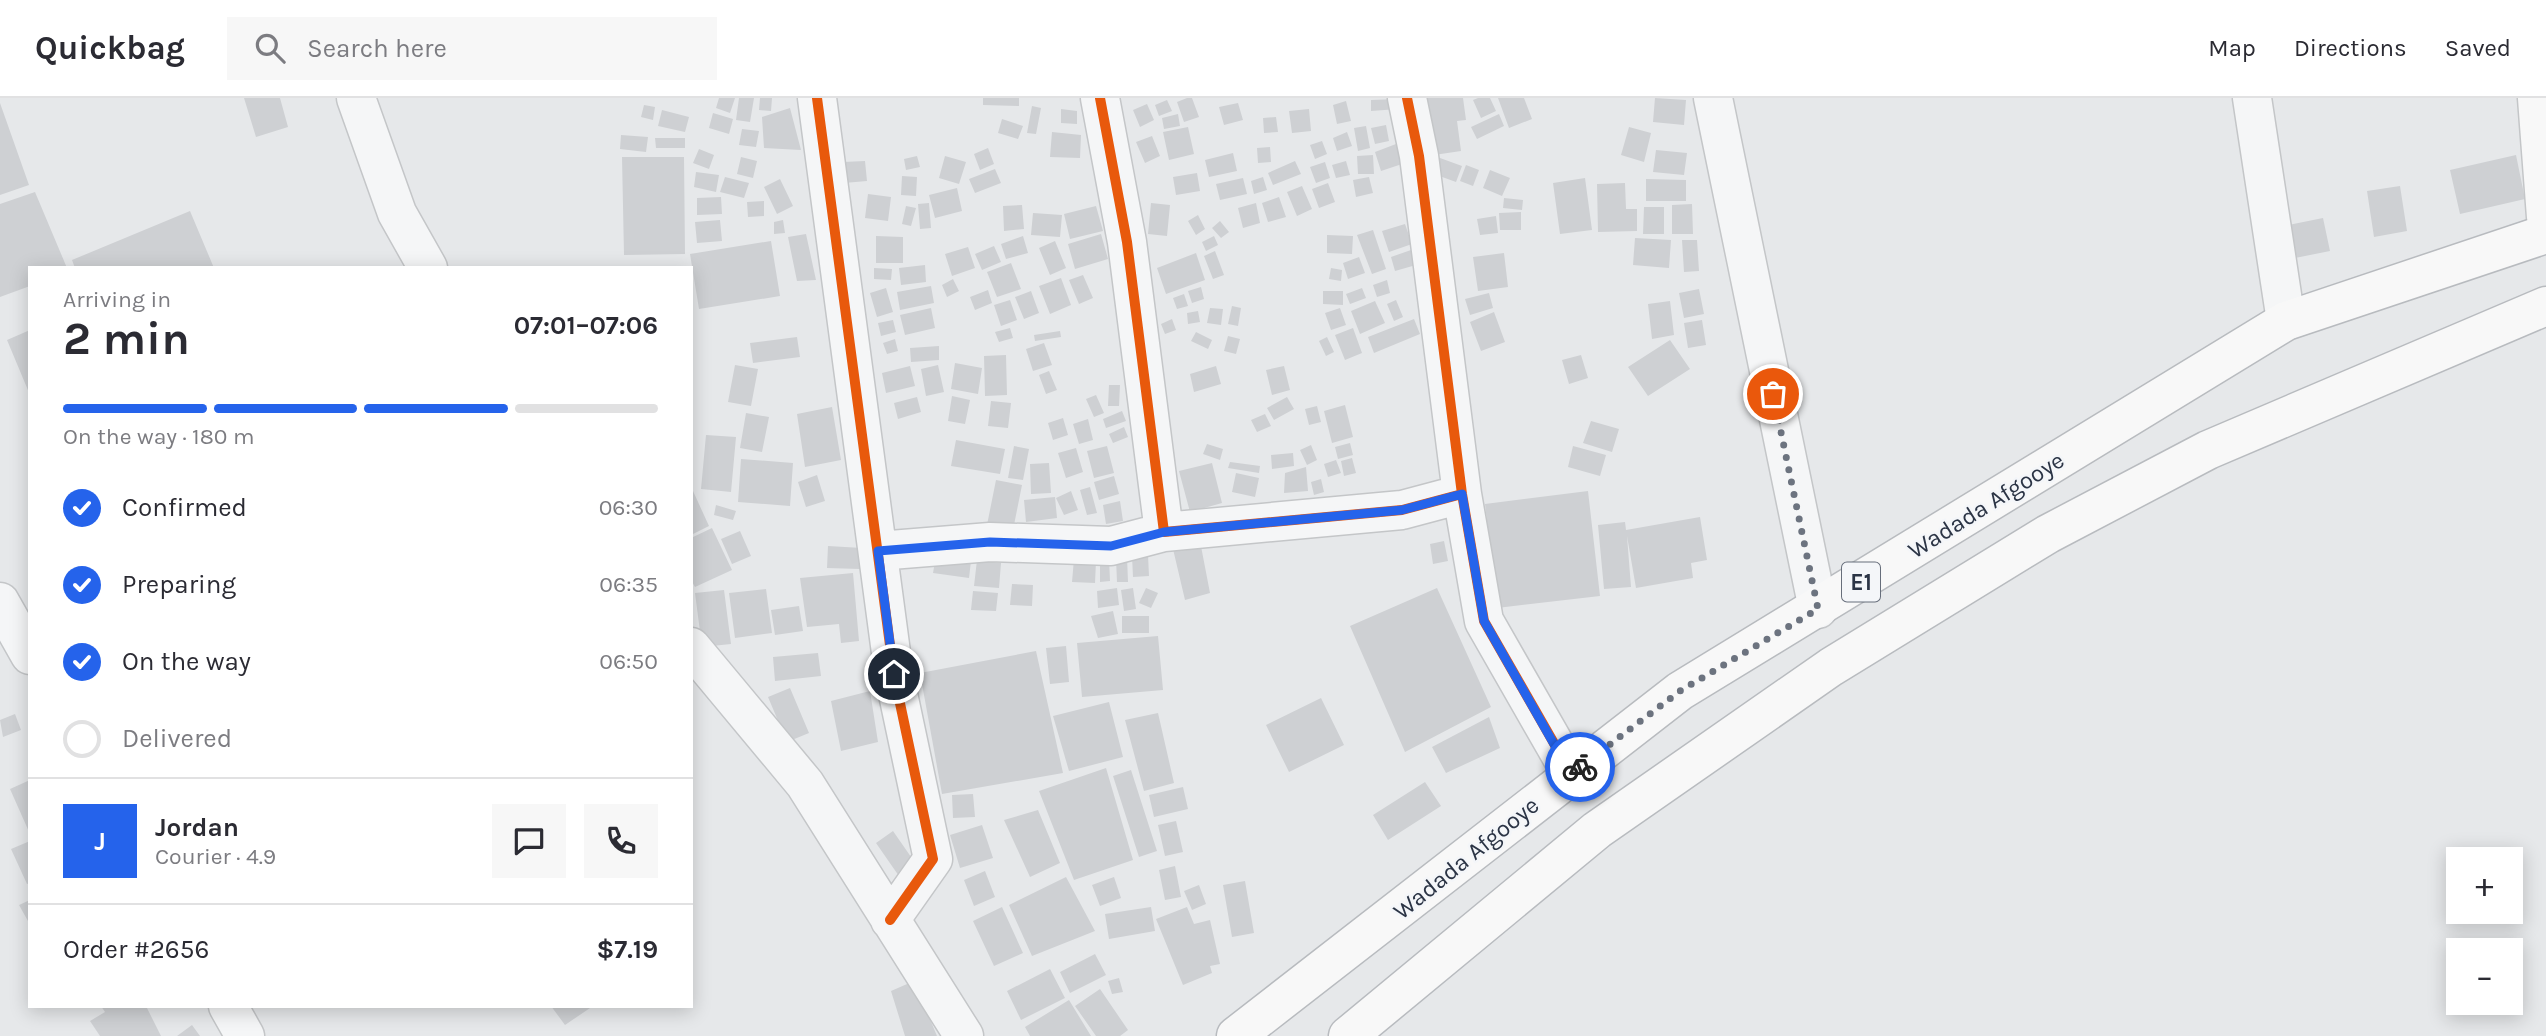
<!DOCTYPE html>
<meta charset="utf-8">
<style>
body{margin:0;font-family:Karla,sans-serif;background:#f7f7f7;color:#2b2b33;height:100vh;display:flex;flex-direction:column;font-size:26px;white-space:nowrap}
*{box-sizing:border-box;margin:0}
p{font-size:23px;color:#7c7c81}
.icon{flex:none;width:38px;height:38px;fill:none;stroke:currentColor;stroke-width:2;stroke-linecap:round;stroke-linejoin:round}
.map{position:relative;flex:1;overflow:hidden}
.details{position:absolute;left:28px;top:168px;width:665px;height:742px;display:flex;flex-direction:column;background:#fff;border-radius:0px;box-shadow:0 4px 18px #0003}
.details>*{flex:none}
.controls{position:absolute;left:2446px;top:749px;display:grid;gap:14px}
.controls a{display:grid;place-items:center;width:77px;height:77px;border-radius:0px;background:#fff;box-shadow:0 4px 18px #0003;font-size:35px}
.pin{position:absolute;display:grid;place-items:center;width:60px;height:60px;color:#fff;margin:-30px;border:4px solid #fff;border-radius:50%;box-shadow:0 2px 7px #0007}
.courier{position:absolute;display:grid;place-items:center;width:70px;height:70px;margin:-35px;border:5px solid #2563eb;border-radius:50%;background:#fff;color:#222;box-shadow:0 2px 9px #0007}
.overview em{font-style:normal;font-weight:700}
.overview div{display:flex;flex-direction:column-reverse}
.overview{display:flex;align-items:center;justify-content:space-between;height:119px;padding:0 35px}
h1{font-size:46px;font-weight:700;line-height:52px}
.bar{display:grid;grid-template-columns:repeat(4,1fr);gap:10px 7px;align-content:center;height:84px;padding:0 35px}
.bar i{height:9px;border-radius:5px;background:#e1e1e2}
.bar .selected{background:#2563eb}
.bar p{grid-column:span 4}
.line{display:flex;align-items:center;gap:18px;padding:0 35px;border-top:2px solid #e1e1e2}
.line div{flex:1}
.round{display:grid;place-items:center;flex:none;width:74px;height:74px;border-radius:0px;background:#f7f7f7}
ol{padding:0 35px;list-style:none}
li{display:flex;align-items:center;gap:21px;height:77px}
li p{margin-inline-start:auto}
li .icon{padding:7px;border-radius:50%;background:#2563eb;color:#fff;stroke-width:4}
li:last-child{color:#7c7c81}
li i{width:38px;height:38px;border:4px solid #e1e1e2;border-radius:50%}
header{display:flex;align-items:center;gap:42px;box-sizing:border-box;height:98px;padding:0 35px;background:#fff;border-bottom:2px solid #e1e1e2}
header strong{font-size:33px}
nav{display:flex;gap:38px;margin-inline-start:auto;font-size:24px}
.search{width:490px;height:63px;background:#f7f7f7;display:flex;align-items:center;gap:18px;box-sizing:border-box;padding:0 24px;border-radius:0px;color:#7c7c81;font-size:26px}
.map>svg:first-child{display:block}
.building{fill:#ced0d3}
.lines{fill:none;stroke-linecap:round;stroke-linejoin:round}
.street-casing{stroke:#c4c6c8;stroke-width:41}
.secondary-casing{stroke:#c4c6c8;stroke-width:41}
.highway-casing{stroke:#b8bbbf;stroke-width:41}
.street{stroke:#f5f6f7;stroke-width:38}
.secondary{stroke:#f8f8f8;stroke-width:38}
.highway{stroke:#f8f8f8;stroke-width:38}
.cycleway-casing{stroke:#f4f6f9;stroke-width:15}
.cycleway{stroke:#e8590c;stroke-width:10}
.done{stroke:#6c737f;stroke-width:7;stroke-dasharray:0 12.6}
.route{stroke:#2563eb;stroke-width:9}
.labels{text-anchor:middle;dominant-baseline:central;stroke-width:5;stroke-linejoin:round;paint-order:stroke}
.shield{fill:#f4f6f9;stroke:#676e7b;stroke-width:2}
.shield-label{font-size:23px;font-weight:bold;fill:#2b3445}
.street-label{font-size:24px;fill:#2b3445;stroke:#f4f6f9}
</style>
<header>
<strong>Quickbag</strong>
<div class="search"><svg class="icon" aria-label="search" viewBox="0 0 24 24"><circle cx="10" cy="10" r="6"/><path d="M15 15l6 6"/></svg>Search here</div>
<nav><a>Map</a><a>Directions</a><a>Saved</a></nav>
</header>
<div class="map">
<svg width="2546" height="938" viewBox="0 0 2546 938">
<rect width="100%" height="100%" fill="#e6e8ea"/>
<path class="building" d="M244 0H280L288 29 256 39Z
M719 0H735L730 15 716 10Z
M739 0H754L750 24 736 22Z
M760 0H772L771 13 759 12Z
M983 0H1019V8L983 7Z
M1187 0H1192L1199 19 1184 24 1177 4Z
M1427 0H1463L1466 22 1457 23 1461 53 1434 57Z
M1478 0H1490L1496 13 1481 20 1473 2Z
M1498 0H1524L1532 21 1509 30Z
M1655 0 1686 2 1684 27 1653 24Z
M1398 1V11L1371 13V2Z
M1167 2 1172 13 1159 18 1155 7Z
M1346 3 1351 23 1337 26 1333 7Z
M0 5 29 87 0 97Z
M1238 5 1243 22 1224 27 1219 9Z
M1147 6 1154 22 1140 29 1133 12Z
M644 7 655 9 653 22 641 19Z
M1032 8 1041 10 1036 36 1027 35Z
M790 10 801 52 764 50 762 19Z
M1061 11 1077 13V26L1061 25Z
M1309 11 1311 33 1292 35 1289 13Z
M662 12 689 19 685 34 658 28Z
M713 15 733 21 729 36 709 30Z
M1178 16 1180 28 1164 31 1162 20Z
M1499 16 1504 28 1477 41 1471 29Z
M1276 19 1278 34 1264 35 1263 20Z
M1002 21 1023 28 1018 41 998 35Z
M1386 27 1389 43 1375 46 1371 30Z
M1366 28 1370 50 1358 53 1354 30Z
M1188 29 1194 56 1169 62 1163 34Z
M1629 29 1651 35 1644 64 1621 57Z
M742 31 759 33 756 49 739 47Z
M1052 34 1081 37 1080 60 1050 59Z
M1347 34 1352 48 1337 53 1333 40Z
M621 37 648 39 646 54 620 51Z
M1152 38 1160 58 1145 65 1136 44Z
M655 40H685V50H656Z
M1322 43 1327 56 1315 61 1310 47Z
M1396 46 1402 66 1381 73 1375 54Z
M1270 49 1271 64 1258 65 1257 50Z
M988 50 994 66 980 72 974 56Z
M699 51 714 57 709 71 693 65Z
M1656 52 1687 55 1684 77 1653 74Z
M1233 55 1237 73 1209 79 1205 62Z
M1373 57 1374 76H1358L1357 58Z
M2516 57 2525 101 2460 116 2450 72Z
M917 58 920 69 906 72 904 61Z
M945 58 966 64 959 86 939 80Z
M622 59H684L685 156 624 157Z
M741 59 757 63 753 80 737 76Z
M1440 60 1462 68 1456 84 1434 76Z
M865 63 867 83 844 85 843 64Z
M1295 63 1301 76 1273 87 1268 75Z
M1346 63 1350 77 1336 80 1332 67Z
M1325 64 1330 80 1316 85 1310 69Z
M1466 67 1479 72 1473 88 1460 83Z
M995 71 1001 85 975 95 969 81Z
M1490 72 1510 80 1502 98 1483 90Z
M696 74 719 77 716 94 694 89Z
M1197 75 1200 93 1176 97 1173 79Z
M902 78 917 79 916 98 901 97Z
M725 79 749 85 744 100 720 94Z
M1263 79 1267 92 1254 96 1251 83Z
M1369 79 1373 95 1356 99 1353 82Z
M1243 80 1247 96 1220 102 1216 86Z
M1585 80 1592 132 1560 136 1553 85Z
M780 81 793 108 777 116 764 89Z
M1646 81 1686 82V103H1646Z
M1328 85 1335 104 1319 110 1312 91Z
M1625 85 1626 111H1637V133L1598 134 1597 86Z
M1302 88 1312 111 1297 118 1287 94Z
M2400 88 2407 133 2374 139 2367 93Z
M957 90 962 113 935 120 929 97Z
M35 94 67 170H30V188L0 199V106Z
M868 96 891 99 888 123 865 120Z
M721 99 722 116 697 117V100Z
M1279 99 1286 119 1268 124 1262 105Z
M1504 100 1523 102 1522 112 1503 110Z
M764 103V118L748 119 747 104Z
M929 105 931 130 920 131 918 106Z
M1151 105 1170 107 1167 138 1148 136Z
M1256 105 1260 125 1243 130 1238 110Z
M1692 106 1693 136H1672V107Z
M1022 107 1024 131 1004 133 1003 108Z
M906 108 916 110 911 128 902 126Z
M1096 108 1103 133 1070 141 1064 116Z
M1644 109H1664V136H1643Z
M190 113 214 170H75L72 162Z
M1521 114V132H1500L1499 115Z
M1033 115 1062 117 1060 139 1031 137Z
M1198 117 1205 131 1196 137 1188 123Z
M1496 118 1498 135 1480 137 1477 121Z
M2323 120 2330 153 2290 161 2283 128Z
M720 122 722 143 697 145 695 124Z
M783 122 785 135 774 136V124Z
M1220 123 1229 134 1221 140 1212 130Z
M1405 126 1412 146 1389 154 1382 133Z
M1373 132 1386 171 1372 176 1357 137Z
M806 136 816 182 797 183 788 139Z
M1101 136 1108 161 1075 171 1068 146Z
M1327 137 1353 138 1352 156 1327 155Z
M876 138 903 139V165H876Z
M1023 138 1028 155 1006 161 1001 146Z
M1214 138 1218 147 1206 153 1202 144Z
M1635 140 1671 142 1669 170 1633 167Z
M1682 142H1697L1699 173 1684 174Z
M771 143 780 198 699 211 690 156Z
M1055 143 1066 170 1050 177 1039 150Z
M994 148 1001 164 982 172 975 156Z
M968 149 975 170 952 178 945 156Z
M1411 152 1416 167 1395 173 1391 159Z
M1215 153 1224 177 1213 181 1204 158Z
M1196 155 1205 182 1166 196 1157 170Z
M1504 155 1508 189 1478 193 1473 159Z
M1359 159 1365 175 1348 181 1343 165Z
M1011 165 1021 191 997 199 987 174Z
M925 167 926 184 901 187 899 170Z
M874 170 892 171 891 182 874 181Z
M1331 170 1342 172 1341 183 1329 181Z
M1083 177 1093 200 1079 206 1069 182Z
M1061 180 1071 207 1050 216 1039 188Z
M953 181 959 193 947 199 942 187Z
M1387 182 1390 195 1377 199 1373 187Z
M931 188 934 205 900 212 897 194Z
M1201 189 1204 201 1192 205 1188 193Z
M886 190 893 214 877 219 870 195Z
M1362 190 1366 200 1350 206 1346 196Z
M1699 191 1704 216 1684 220 1679 195Z
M988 192 992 205 975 212 970 199Z
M1031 193 1039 215 1024 221 1015 199Z
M1323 193H1343V207L1323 206Z
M1489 195 1493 210 1470 217 1465 201Z
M1184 196 1188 208 1177 211 1173 200Z
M1010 202 1017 222 1001 228 994 207Z
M1396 202 1403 219 1394 223 1387 206Z
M1375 203 1385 225 1360 236 1351 213Z
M1670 203 1674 237 1652 241 1648 206Z
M1232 208 1241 210 1238 228 1228 226Z
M931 210 935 230 905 237 900 217Z
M1210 210 1223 211 1221 227 1207 225Z
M1340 210 1346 227 1331 232 1325 215Z
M1198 213 1200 224 1188 226 1187 215Z
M1494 214 1505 244 1481 253 1470 224Z
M1172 221 1176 232 1165 236 1161 226Z
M1414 221 1420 236 1374 255 1368 239Z
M893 222 896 234 881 238 878 225Z
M1702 222 1706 247 1688 250 1684 225Z
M1010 230 1013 240 999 244 995 234Z
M1353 230 1362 255 1345 262 1335 237Z
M30 232V297L7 242Z
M1060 233 1061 239 1035 243 1034 237Z
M1196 234 1212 242 1208 251 1191 243Z
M1228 238 1240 241 1236 256 1224 253Z
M797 239 800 259 753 265 750 245Z
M1327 239 1334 254 1326 258 1319 243Z
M895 241 898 253 887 256 883 245Z
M1670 242 1690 271 1648 298 1628 269Z
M1044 245 1052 267 1033 273 1026 251Z
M939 248V262L911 264 910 250Z
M1006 257 1007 297 985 298 984 258Z
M1581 257 1588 280 1569 286 1562 262Z
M955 265 982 270 978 296 951 291Z
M735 267 758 271 751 308 728 304Z
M938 267 944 294 926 298 921 271Z
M910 268 915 288 886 295 882 275Z
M1216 268 1221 286 1194 294 1190 276Z
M1284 268 1290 292 1272 297 1266 272Z
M1049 273 1057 292 1046 296 1039 277Z
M1109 287H1120L1119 308H1108Z
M1096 297 1104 315 1094 319 1086 301Z
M952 298 970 302 965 326 948 323Z
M917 299 921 314 898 321 894 305Z
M1287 299 1294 311 1274 322 1267 310Z
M991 303 1011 305 1008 330 988 328Z
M1345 307 1353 339 1332 345 1324 313Z
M1317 308 1321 324 1309 327 1305 311Z
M832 309 841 362 805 369 797 316Z
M1122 313 1126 323 1106 330 1103 321Z
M746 315 769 319 762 354 740 350Z
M1265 316 1271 328 1257 334 1251 322Z
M1063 320 1068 337 1053 342 1048 325Z
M1088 321 1093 342 1079 346 1073 326Z
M1591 323 1619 331 1612 354 1583 345Z
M1124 329 1128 339 1113 345 1109 336Z
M706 337 736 339 731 394 701 391Z
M956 342 1005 351 1000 376 951 368Z
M1350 345 1353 357 1338 361 1335 349Z
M1207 346 1223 351 1220 362 1203 356Z
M1311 347 1317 362 1307 367 1300 352Z
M1014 348 1029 351 1023 382 1008 380Z
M1107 348 1114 375 1094 380 1087 353Z
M1573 348 1606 357 1600 378 1568 369Z
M1076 350 1083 374 1066 380 1058 355Z
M1293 355 1294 368 1272 371 1271 357Z
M1352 360 1356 375 1344 378 1341 363Z
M741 361 793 365 790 408 738 404Z
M1336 362 1341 375 1328 379 1324 366Z
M1230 364 1260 368 1259 375 1228 370Z
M1049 365 1051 395 1031 396 1030 366Z
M1212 365 1222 405 1190 414 1179 373Z
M1306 369 1308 393 1284 395 1285 375Z
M1236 375 1259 380 1255 399 1232 394Z
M817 377 825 403 806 409 798 384Z
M1114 378 1119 396 1099 402 1094 384Z
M1321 381 1324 394 1314 397 1311 384Z
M996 382 1022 387 1013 432 987 427Z
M1090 389 1097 415 1087 417 1080 392Z
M693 393 709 428 691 437V394Z
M1071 393 1078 412 1064 417 1056 400Z
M1588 393 1600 498 1497 510 1485 406Z
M1055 399 1057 420 1026 424 1024 402Z
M1120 403 1123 423 1106 426 1103 407Z
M716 407 736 413 733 422 714 417Z
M1700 419 1707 462 1691 465 1693 480 1636 490 1627 438 1631 489 1604 491 1598 427 1625 424 1626 432Z
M712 430 732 472 695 489 691 482V440Z
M740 433 751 458 732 466 721 441Z
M1200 443 1210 495 1185 502 1173 451Z
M1444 443 1448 463 1433 466 1430 446Z
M828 448 862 450 860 471 827 470Z
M1148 457 1149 478 1133 479 1132 458Z
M936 458 971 463 969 480 933 475Z
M1127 459 1128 484H1117L1116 460Z
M1100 460H1109L1110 483 1100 484Z
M1074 461 1096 463 1095 485 1072 484Z
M977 462 1001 465 999 490 974 488Z
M853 475 859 543 841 545 839 526 807 529 800 480Z
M1012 486 1033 487 1032 508 1010 507Z
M1117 490 1119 507 1098 510 1097 493Z
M1133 490 1136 511 1124 513 1121 492Z
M1146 490 1158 495 1151 510 1139 505Z
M1437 490 1491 609 1405 654 1350 528Z
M766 491 772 535 735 540 729 495Z
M724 492 731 546 702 549 695 495Z
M973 493 998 495 996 513 971 512Z
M799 508 803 533 775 537 771 512Z
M1113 513 1118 536 1098 540 1091 518Z
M1122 518H1149V535H1122Z
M1158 538 1163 592 1082 599 1077 545Z
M1066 548 1069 584 1050 586 1046 550Z
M1036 553 1063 675 942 696 920 575Z
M818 555 821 578 775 583 773 559Z
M790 590 809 635 787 644 768 599Z
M870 593 878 644 841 653 831 603Z
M1321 600 1344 647 1289 674 1266 627Z
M1109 604 1123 659 1069 673 1053 618Z
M1158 615 1174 685 1144 693 1125 622Z
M15 616 21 632 3 639 0 622Z
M1489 619 1500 650 1446 675 1432 649Z
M1106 670 1133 762 1074 782 1039 693Z
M1131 672 1157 753 1139 759 1113 678Z
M30 682V736L10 691Z
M1425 684 1441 708 1388 742 1373 717Z
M1183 689 1188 711 1154 719 1149 697Z
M973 696 975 719 953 720 952 697Z
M1038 712 1060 765 1030 779 1004 722Z
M1176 723 1183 754 1165 758 1158 727Z
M982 727 993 760 960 770 950 737Z
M893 733 918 769 901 781 876 745Z
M30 743V785L27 786 11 751Z
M1175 768 1181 799 1165 802 1159 772Z
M985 773 995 799 974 808 964 782Z
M1066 779 1095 833 1032 858 1009 807Z
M1114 779 1121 800 1100 808 1092 787Z
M1245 783 1254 835 1232 839 1223 787Z
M1199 787 1206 806 1192 812 1184 793Z
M30 802V822L28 823 19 807Z
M1002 809 1023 855 994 868 973 823Z
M1151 809 1155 833 1109 841 1105 816Z
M1187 809 1194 826 1210 822 1220 866 1210 868 1212 875 1183 887 1156 821Z
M1095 856 1106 877 1070 895 1060 874Z
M1050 871 1065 900 1021 922 1007 893Z
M1119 880 1123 894 1112 896 1108 883Z
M914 883 937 938H905L891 893Z
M1100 891 1128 932 1120 938H1096L1075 908Z
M1069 902 1091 938H1030L1025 929Z
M101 908H146L161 938H100L90 923 105 914Z
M551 908H593L565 927Z
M192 927 200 938H177Z"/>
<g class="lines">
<g class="street-casing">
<path id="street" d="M356 0 397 115 428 170
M817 0 894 577 933 761 890 822
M1100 0 1127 144 1164 434 1402 412 1462 396
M1407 0 1419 58 1462 396 1484 523 1571 675
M1713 0 1818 511
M2252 0 2286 223
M878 453 990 444 1111 448 1164 434
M0 504 30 557
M691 549 805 686 964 938
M228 908 245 938"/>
</g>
<g class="secondary-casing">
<path id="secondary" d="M2537 0 2546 119"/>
</g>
<g class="highway-casing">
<path id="highway" d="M1236 938 1680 593 1968 417 2286 223 2546 136
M1348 938 1597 732 1831 569 2048 436 2208 352 2546 208"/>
</g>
<use href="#street" class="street"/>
<use href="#secondary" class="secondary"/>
<use href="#highway" class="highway"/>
<g class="cycleway-casing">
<path id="cycleway" d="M817 0 894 577 933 761 890 822
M1100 0 1127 144 1164 434 1402 412 1462 396
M1407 0 1419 58 1462 396 1484 523 1571 675"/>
</g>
<use href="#cycleway" class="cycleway"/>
</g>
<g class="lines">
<path class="done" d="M1580 669 1680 593 1818 511 1773 296"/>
<path class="route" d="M894 576 878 453 990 444 1111 448 1164 434 1402 412 1462 396 1484 523 1571 676 1580 669"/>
</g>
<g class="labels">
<rect class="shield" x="1842" y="464.5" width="38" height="39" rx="5"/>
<g class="shield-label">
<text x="1861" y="484">E1</text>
</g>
<g class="street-label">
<text transform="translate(1986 407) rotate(-32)">Wadada Afgooye</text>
<text transform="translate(1466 760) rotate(-39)">Wadada Afgooye</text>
</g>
</g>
</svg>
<div class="controls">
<a>+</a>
<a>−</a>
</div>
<div class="pin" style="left:1773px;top:296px;background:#ea580c"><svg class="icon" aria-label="bag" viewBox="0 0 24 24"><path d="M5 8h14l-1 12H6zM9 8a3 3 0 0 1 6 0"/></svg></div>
<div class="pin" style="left:894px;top:576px;background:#1f2937"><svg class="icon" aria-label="home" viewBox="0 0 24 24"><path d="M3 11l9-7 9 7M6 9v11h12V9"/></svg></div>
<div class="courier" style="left:1580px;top:669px"><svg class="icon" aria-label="bike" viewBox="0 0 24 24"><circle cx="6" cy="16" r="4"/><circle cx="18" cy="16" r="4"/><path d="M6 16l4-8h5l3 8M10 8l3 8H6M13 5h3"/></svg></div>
<section class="details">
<div class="overview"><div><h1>2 min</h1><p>Arriving in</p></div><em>07:01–07:06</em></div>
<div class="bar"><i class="selected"></i><i class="selected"></i><i class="selected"></i><i></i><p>On the way · 180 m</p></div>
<ol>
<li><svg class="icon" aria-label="check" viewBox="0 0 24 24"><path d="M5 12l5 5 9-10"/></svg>Confirmed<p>06:30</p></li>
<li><svg class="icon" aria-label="check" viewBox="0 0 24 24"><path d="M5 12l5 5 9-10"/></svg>Preparing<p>06:35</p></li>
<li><svg class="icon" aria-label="check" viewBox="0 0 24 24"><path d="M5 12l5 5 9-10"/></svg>On the way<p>06:50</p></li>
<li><i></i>Delivered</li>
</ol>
<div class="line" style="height:126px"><b class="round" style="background:#2563eb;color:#fff">J</b><div><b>Jordan</b><p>Courier · 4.9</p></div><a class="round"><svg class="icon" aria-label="chat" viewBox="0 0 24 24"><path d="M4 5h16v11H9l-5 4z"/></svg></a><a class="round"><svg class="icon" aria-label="phone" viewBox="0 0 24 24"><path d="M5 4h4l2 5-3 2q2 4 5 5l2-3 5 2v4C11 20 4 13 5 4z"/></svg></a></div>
<div class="line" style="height:91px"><div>Order #2656</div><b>$7.19</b></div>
</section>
</div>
